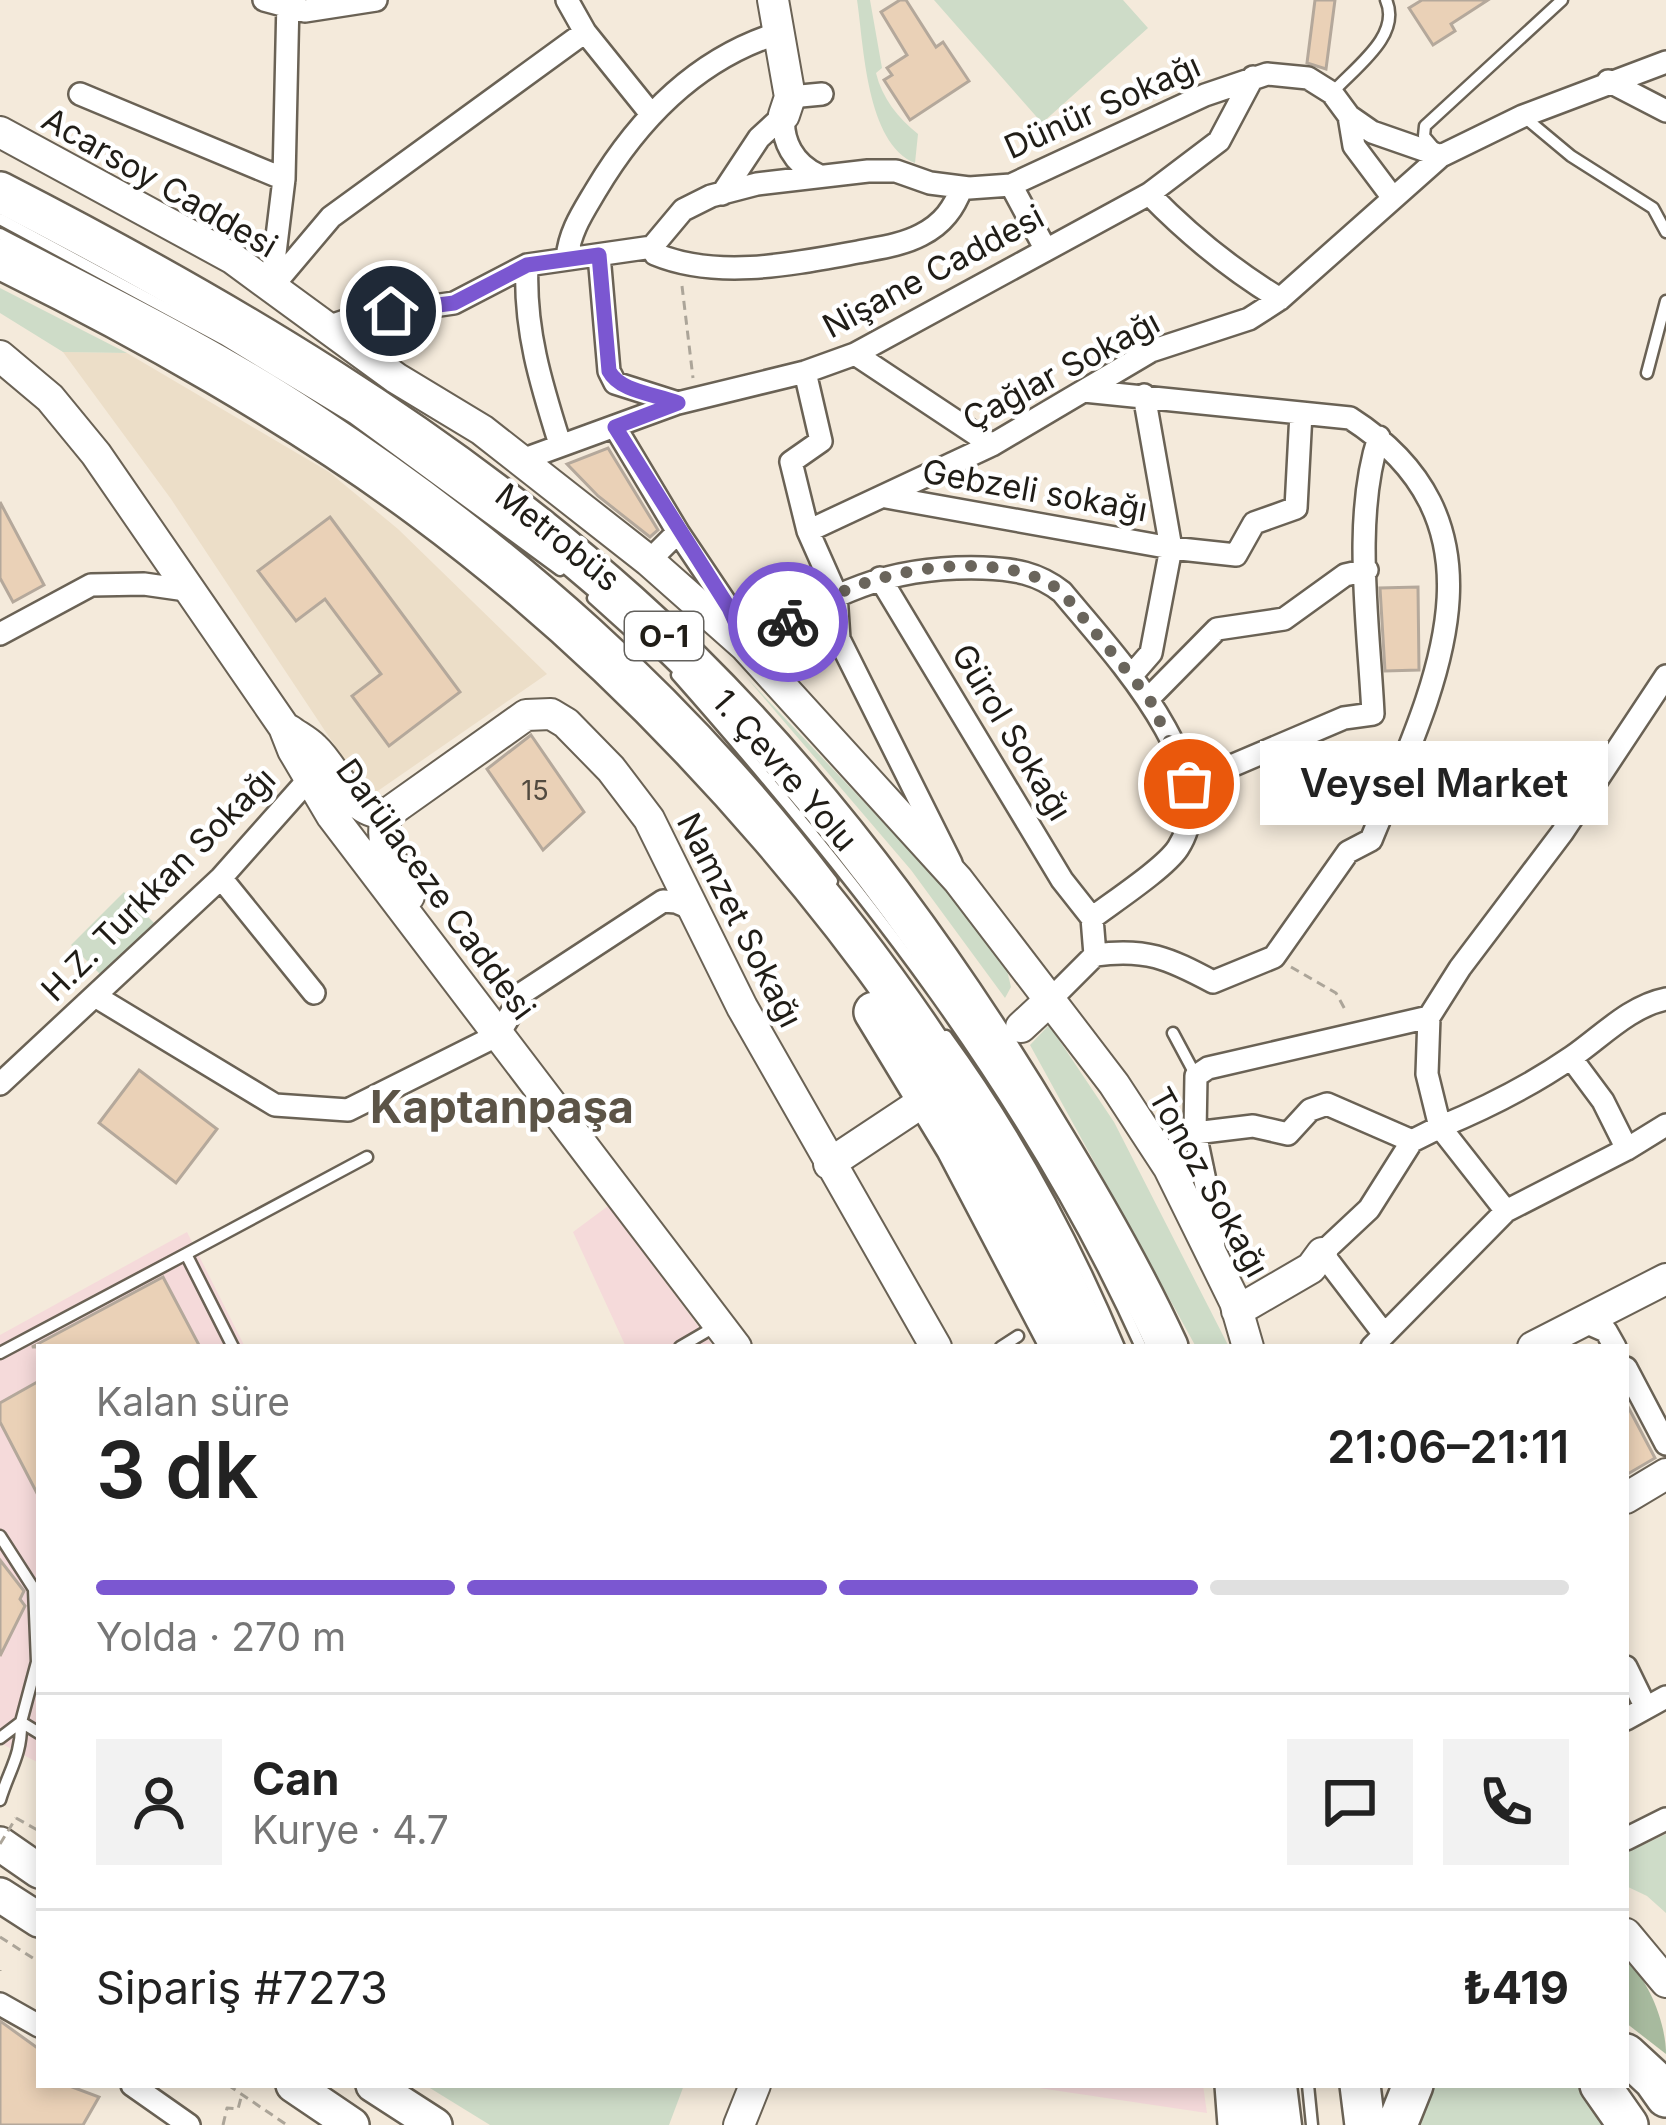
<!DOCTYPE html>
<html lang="tr">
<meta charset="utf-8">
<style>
body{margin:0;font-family:Inter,sans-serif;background:#f2f2f2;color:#222;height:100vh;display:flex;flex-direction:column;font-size:45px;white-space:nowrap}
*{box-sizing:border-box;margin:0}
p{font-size:39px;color:#767676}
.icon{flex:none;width:66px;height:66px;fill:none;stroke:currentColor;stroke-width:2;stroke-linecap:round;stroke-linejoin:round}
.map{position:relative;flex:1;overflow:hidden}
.panel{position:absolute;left:36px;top:1344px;width:1593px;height:744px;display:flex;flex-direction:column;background:#fff;border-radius:0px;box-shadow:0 6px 18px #0003}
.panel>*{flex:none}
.pin{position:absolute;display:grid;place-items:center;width:102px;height:102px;color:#fff;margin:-51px;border:6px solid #fff;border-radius:50%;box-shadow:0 3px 12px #0007}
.courier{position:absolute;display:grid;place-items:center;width:120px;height:120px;margin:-60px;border:9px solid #7b57d1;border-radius:50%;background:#fff;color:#222;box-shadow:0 3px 15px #0007}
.bubble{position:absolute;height:84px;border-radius:0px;background:#fff;box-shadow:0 6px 18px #0003;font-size:39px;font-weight:600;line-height:84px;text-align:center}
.head em{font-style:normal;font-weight:600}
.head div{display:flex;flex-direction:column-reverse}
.head{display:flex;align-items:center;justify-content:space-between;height:204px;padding:0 60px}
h1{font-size:78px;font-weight:600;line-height:90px}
.bar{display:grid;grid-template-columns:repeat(4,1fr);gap:18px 12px;align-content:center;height:144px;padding:0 60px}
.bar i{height:15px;border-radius:9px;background:#e0e0e0}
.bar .on{background:#7b57d1}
.bar p{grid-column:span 4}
.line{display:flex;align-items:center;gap:30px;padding:0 60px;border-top:3px solid #e0e0e0}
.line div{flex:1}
.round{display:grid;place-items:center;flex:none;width:126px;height:126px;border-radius:0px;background:#f2f2f2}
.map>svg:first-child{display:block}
.built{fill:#ecdec8}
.industrial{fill:#f5dadb}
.medical{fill:#f5dada}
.green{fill:#cedcc8}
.forest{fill:#a7ba9e}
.building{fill:#ead1b7;stroke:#b4a89b;stroke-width:3}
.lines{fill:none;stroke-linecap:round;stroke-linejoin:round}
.lane-casing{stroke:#6a6255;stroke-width:15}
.street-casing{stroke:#6a6255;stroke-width:26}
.secondary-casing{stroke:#6a6255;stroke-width:34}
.primary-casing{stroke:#6a6255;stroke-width:38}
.highway-casing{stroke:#6a6255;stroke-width:44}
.path{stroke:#aca599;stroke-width:3;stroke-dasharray:9 6;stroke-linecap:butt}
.lane{stroke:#fff;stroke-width:10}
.street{stroke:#fff;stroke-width:21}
.secondary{stroke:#fff;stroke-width:30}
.primary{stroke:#fff;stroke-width:33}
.highway{stroke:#fff;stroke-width:39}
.path-bridge{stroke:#aca599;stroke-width:3;stroke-dasharray:9 6;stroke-linecap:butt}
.done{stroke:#6a655c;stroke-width:12;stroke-dasharray:0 21.6}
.route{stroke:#7b57d1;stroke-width:15}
.labels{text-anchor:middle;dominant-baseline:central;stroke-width:9;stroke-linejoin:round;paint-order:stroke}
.number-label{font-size:27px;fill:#524a3f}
.shield{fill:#fff;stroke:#63615d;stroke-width:3}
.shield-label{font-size:30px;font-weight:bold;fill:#201d17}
.street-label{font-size:33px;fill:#201d17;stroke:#fff}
.district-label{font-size:45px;font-weight:bold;fill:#5c5447;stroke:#fff}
</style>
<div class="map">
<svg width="1666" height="2125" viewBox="0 0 1666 2125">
<rect width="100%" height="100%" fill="#f4eadb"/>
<path class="built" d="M63 352 127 353 329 472 398 529 547 674 369 797 171 499Z"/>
<path class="industrial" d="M1019 2085H1203L1207 2113Z"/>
<path class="medical" d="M608 1206 714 1347H626L573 1232Z
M187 1232 245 1347H39V1763L0 1743V1335Z"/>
<path class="green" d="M857 0H870L882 68 876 73C882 98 898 118 918 134L915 163C866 143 864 46 857 0Z
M934 0H1123L1148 28 1042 123Z
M0 288 127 353 63 352 0 313Z
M746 677 981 926 1006 966 1011 987 1005 998 911 870Z
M124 892 156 925 103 977 71 945Z
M1049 1025 1114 1122 1229 1347H1196L1030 1045Z
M1666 1834V1913L1647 1896 1626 1886V1853Z
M425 2085H684L669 2125H490Z
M1435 2085H1578L1611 2125H1416L1421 2103Z"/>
<path class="forest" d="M1626 1960C1649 1980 1666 2024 1666 2054L1626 2023Z"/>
<path class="building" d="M900 0H906L936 47 943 42 969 81 910 120 884 80 892 75 887 68 907 55 881 12Z
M1315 0H1335L1326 69 1307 63Z
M1422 0H1488L1451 24 1455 31 1433 45 1409 8Z
M608 448 658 530 650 537 598 496 567 464Z
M0 502 44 585 13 602 0 578Z
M330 517 460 692 389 746 352 696 381 674 325 599 296 621 258 571Z
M1418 587 1419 670 1385 671 1380 588Z
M531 735 584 812 543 850 487 769Z
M139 1070 217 1129 176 1183 99 1123Z
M163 1277 200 1347H32Z
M39 1381V1497L0 1422V1403Z
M1626 1403 1655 1458 1626 1475Z
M0 1560 24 1591 20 1599 25 1606 0 1656Z
M0 2021 39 2049V2085H67L99 2097 83 2125H0Z"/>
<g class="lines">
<g class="lane-casing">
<path id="lane" d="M1332 93C1354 68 1402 36 1386 0
M1523 116 1571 156 1653 208 1666 232
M1435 149 1424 136 1425 126 1562 0
M0 219 223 339 353 418 560 570
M0 234C107 290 217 343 318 410 516 541 688 692 832 881
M1647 373 1666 301
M593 598 633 634
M677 675C858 880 1028 1096 1141 1347
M1173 1033 1196 1076
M946 1036C1016 1132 1073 1237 1119 1347
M186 1254 367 1157
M680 1347 716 1326
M1001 1347 1018 1336
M0 1353 186 1254 233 1347
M0 1536 34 1589 37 1662 21 1722 39 1733
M0 1738 21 1722
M0 1800C9 1770 22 1755 21 1722
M1291 2085 1296 2125
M1308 2085 1312 2125"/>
</g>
<g class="street-casing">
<path id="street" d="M264 0 305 11 376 0
M585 32 651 114
M1608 81 1666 111
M80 94 284 179
M790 97 822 94
M784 115C781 141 794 164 818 175
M1349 116 1354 146 1393 198
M1011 185 1046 250
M722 194 759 138 784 115
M1149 194C1188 234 1232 270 1280 299
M652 247 655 254C718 280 793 264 858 252 878 248 902 245 921 235 943 224 954 208 962 187
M599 255 609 371 615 383 678 403
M567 259C569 232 583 212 596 190 639 118 698 58 779 33
M527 265C524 329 541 384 560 444
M271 286 284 179 288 0
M271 288 331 217 585 32 567 0
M327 327 357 317 454 303 527 265 652 247 683 210 711 196 757 184 868 171H896L930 183 969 188 1011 185 1205 95 1267 74 1308 78 1332 93 1349 116 1372 132 1441 156
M855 354 992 445
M805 372 821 441 791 462 808 531 836 594 839 639 951 863
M1084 391 1350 418C1520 527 1431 694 1371 840L1348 852 1274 957 1213 982C1168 958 1146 948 1095 955
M615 427 678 532
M519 461 678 403 805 372 855 354 1149 194 1219 141 1253 77
M886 497 1171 548 1236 555 1254 523 1296 508 1301 413
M808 531 992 445 1151 351 1249 319 1280 299 1441 156 1523 116 1666 62
M649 561 678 532 729 608 745 646C830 597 881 565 983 568 1014 569 1038 573 1062 592 1108 648 1228 772 1178 848 1165 868 1113 902 1092 918L1095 955 1049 1001
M880 578 1062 880 1092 918
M0 634 91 585 144 584 193 591
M1131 676 1151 653 1171 548 1144 395
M1149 698 1217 629 1284 619 1345 575 1367 570
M1189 784 1344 718 1373 714C1369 628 1352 518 1379 437
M221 878 314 993
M95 996 275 1105 348 1110 498 1035 524 992 663 901 676 902 695 910
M1571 1058 1603 1101 1627 1149
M0 1084 221 878 309 779
M1195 1133 1253 1126 1288 1134 1310 1110 1327 1104 1412 1141
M1506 1211 1440 1127C1486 1108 1530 1086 1572 1057 1601 1037 1630 1006 1666 999
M1214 1252 1213 1219 1195 1133 1196 1076 1208 1068 1429 1017
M1583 1321 1606 1331 1615 1347
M1384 1334 1322 1253 1369 1209 1412 1141 1440 1127 1427 1074 1429 1017 1460 968 1562 833 1666 676
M1372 1347 1506 1211 1627 1149 1666 1125
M1626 1368 1666 1444
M1626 1667 1646 1708
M1626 1719 1666 1697
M1626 1839 1666 1819
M0 2004 39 2026
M132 2085 189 2125"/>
</g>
<g class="secondary-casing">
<path id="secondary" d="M773 0 790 97 784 115
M0 132 232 258 396 378 482 430 649 561 745 646 958 880 1114 1084 1169 1168 1235 1302 1248 1347
M0 356 50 398 96 454 284 727 293 750 332 816 736 1347
M289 730C297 736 307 741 314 748 338 770 350 816 388 813L526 715 551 714 566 723 611 769 649 819 742 1007 936 1347
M388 813C375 845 398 868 409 896
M1021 1027 1049 1001
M829 1164 924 1101
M1237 1311 1311 1268 1322 1253
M1533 1347 1666 1279
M1626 1498 1666 1474
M1626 1934 1666 1982
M739 2125 755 2085"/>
</g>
<g class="primary-casing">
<path id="primary" d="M0 1844 39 1871
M0 1895 39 1920
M293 2085 352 2125
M373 2085 435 2125"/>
</g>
<g class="highway-casing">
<path id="highway" d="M0 192C224 307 439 434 628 603 796 753 935 940 1050 1132 1093 1202 1134 1273 1168 1347
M0 259C141 328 295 415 421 508 664 688 904 962 1040 1232 1059 1270 1076 1309 1094 1347
M874 1012 956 1147 1061 1347
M1626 2054 1654 2080 1666 2097
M1235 2085 1238 2125
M1271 2085 1275 2125
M1360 2085 1365 2125
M1600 2085 1628 2125
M1397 2125 1413 2085"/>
</g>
<path class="path" d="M682 286 693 378
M1291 967 1336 993 1347 1013
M16 1818 39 1831
M0 1937 39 1962
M0 1970V1971
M228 2085 287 2125
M223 2125 227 2108 238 2109 242 2094"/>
<use href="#lane" class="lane"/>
<use href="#street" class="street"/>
<use href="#secondary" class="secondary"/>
<use href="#primary" class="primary"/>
<use href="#highway" class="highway"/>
<path class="path-bridge" d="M0 1844 16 1818"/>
</g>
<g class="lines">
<path class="done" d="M788 622C804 612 820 601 837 594 897 566 1008 549 1062 592L1149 698 1189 784"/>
<path class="route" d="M391 311 454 303 527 265 599 255 609 371C620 392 656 394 678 403L615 427 729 608 746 646 788 622"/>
</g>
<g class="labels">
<g class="number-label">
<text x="535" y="790">15</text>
</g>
<rect class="shield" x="625" y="612" width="78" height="48" rx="9"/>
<g class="shield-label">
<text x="664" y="636">O-1</text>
</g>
<g class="street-label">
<text transform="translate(1102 106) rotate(-24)">Dünür Sokağı</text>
<text transform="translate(160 182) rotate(30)">Acarsoy Caddesi</text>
<text transform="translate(933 271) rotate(-28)">Nişane Caddesi</text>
<text transform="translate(1061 370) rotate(-28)">Çağlar Sokağı</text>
<text transform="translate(1035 490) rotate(10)">Gebzeli sokağı</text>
<text transform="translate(558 537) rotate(39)">Metrobüs</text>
<text transform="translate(1012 732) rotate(59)">Gürol Sokağı</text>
<text transform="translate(785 770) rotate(49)">1. Çevre Yolu</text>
<text transform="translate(158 884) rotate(-45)">H.Z. Turkkan Sokağı</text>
<text transform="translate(436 889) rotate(54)">Darülaceze Caddesi</text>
<text transform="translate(740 920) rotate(63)">Namzet Sokağı</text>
<text transform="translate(1209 1182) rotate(61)">Tonoz Sokağı</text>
</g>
<g class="district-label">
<text x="502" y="1106">Kaptanpaşa</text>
</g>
</g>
</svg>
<div class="pin" style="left:1189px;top:784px;background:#ea580c"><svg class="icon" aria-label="bag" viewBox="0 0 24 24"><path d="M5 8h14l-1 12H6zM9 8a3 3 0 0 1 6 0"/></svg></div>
<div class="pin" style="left:391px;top:311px;background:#1f2937"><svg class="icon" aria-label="home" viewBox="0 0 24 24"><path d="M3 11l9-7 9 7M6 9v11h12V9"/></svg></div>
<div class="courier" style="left:788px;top:622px"><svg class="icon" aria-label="bike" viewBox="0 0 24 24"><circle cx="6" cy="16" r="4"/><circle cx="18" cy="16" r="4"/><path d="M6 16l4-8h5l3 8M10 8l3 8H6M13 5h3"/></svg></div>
<div class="bubble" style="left:1260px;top:741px;width:348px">Veysel Market</div>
<section class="panel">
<div class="head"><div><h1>3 dk</h1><p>Kalan süre</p></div><em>21:06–21:11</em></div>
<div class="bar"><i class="on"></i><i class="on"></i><i class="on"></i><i></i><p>Yolda · 270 m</p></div>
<div class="line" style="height:216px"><a class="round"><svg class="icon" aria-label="person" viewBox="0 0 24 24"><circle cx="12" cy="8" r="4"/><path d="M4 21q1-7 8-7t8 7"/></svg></a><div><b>Can</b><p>Kurye · 4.7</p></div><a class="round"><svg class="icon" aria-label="chat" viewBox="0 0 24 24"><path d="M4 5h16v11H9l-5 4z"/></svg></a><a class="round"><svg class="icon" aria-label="phone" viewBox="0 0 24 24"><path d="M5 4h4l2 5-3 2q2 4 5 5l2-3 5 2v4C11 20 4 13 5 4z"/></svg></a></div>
<div class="line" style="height:156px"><div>Sipariş #7273</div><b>₺419</b></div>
</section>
</div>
